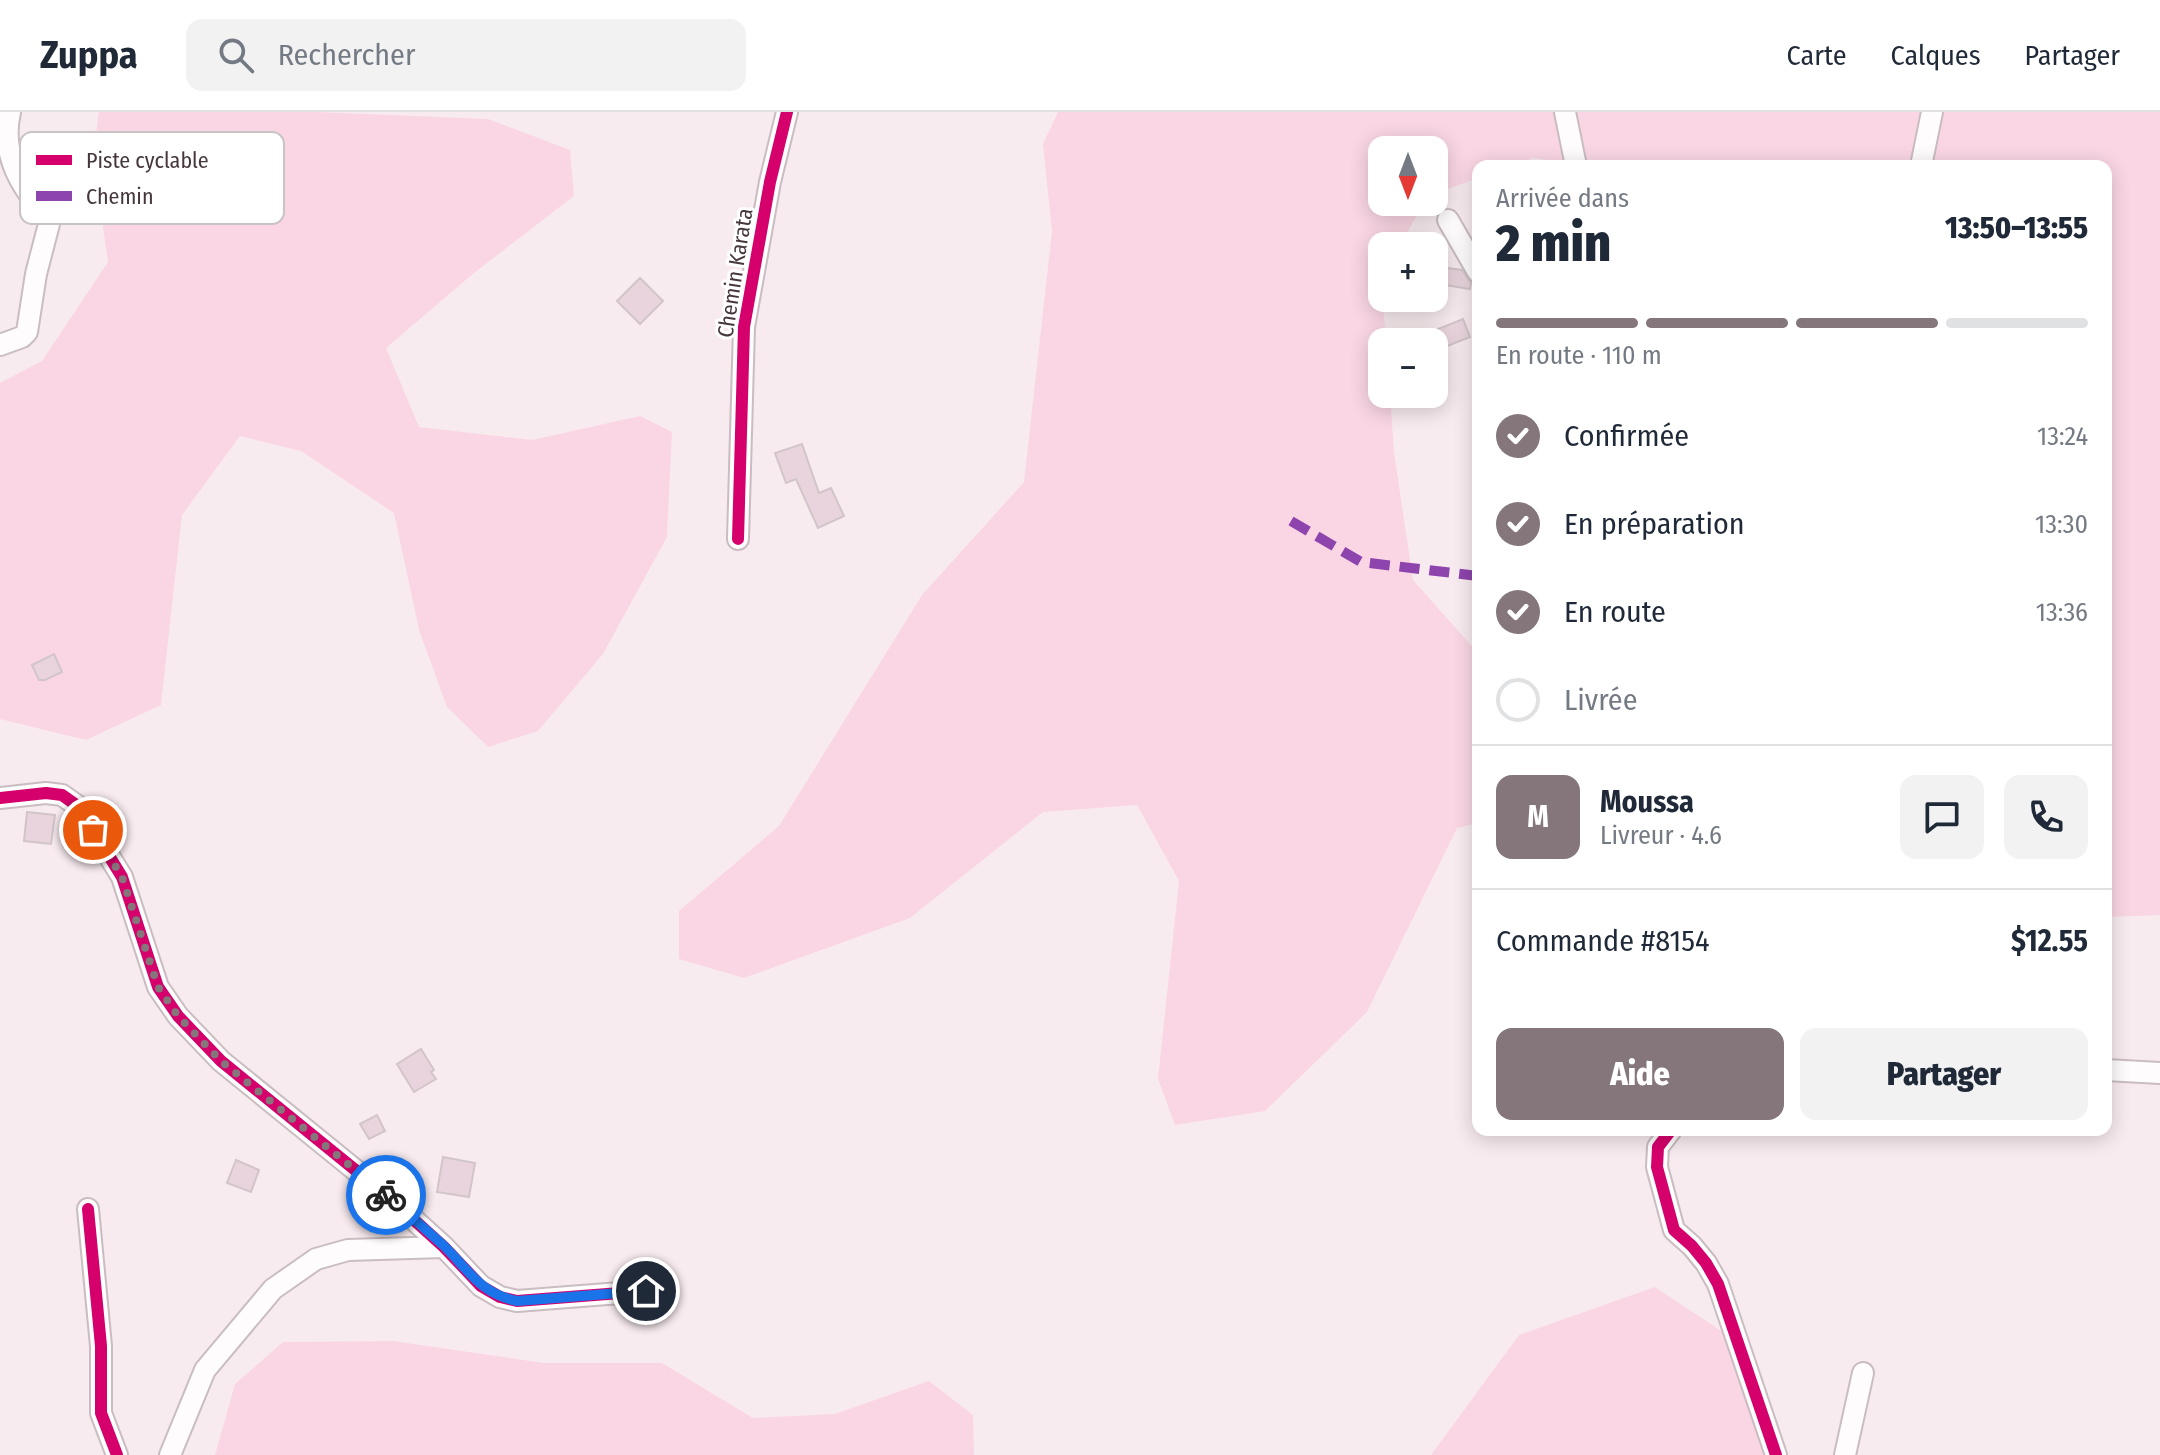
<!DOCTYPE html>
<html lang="fr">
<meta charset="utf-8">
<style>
body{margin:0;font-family:"Fira Sans Condensed",sans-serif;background:#f2f2f3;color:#1f2937;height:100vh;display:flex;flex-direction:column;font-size:30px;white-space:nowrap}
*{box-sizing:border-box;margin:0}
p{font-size:26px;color:#747a83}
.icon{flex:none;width:44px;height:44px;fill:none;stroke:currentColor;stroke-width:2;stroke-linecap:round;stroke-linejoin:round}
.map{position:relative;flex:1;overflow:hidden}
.details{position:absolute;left:1472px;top:48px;width:640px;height:976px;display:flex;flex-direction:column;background:#fff;border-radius:16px;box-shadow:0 4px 20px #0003}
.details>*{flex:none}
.needle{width:52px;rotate:180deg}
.controls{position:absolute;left:1368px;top:24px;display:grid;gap:16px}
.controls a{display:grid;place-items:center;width:80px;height:80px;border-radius:16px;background:#fff;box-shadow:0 4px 20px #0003;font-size:40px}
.pin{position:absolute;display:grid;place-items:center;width:68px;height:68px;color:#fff;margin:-34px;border:4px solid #fff;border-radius:50%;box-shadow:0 2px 8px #0007}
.courier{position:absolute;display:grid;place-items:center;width:80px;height:80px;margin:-40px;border:6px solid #1a73e8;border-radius:50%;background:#fff;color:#222;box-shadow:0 2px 10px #0007}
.overview em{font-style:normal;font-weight:800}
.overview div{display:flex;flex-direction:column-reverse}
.overview{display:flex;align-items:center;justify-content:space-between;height:136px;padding:0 24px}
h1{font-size:52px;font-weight:800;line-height:60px}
.bar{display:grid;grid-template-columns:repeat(4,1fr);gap:12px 8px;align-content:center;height:96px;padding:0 24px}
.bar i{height:10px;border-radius:6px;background:#e0e1e3}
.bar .current{background:#84767b}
.bar p{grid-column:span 4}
.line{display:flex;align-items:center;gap:20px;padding:0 24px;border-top:2px solid #e0e1e3}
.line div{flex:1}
.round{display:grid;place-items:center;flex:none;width:84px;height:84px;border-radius:16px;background:#f2f2f3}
ol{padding:0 24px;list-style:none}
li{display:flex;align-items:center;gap:24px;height:88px}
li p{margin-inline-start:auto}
li .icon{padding:8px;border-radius:50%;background:#84767b;color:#fff;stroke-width:4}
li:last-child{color:#747a83}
li i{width:44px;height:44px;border:4px solid #e0e1e3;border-radius:50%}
.primary-button{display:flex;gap:16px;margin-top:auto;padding:16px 24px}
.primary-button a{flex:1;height:92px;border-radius:16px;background:#84767b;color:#fff;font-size:32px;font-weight:800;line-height:92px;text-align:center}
.primary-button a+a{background:#f2f2f3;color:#1f2937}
header{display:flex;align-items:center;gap:48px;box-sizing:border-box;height:112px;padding:0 40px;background:#fff;border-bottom:2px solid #e0e1e3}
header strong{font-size:38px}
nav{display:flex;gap:44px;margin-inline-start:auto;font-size:28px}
.search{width:560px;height:72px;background:#f2f2f3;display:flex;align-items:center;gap:20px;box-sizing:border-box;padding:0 28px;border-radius:16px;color:#747a83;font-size:30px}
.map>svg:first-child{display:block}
.green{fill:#fad6e4}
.building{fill:#e9d4dd;stroke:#d2c5ca;stroke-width:2}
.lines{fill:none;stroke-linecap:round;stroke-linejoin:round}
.minor-casing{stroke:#c9bdc1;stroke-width:24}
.minor{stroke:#fefcfd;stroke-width:20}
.quiet{stroke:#8e44ad;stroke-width:10;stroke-dasharray:20 10;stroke-linecap:butt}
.cycleway-casing{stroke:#fff;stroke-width:17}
.cycleway{stroke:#d6006c;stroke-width:12}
.done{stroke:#84767b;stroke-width:8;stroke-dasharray:0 14.4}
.route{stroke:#1a73e8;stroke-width:10}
.labels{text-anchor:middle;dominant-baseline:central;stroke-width:6;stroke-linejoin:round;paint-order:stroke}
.street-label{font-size:22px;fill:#46373d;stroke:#fff}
.key{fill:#fff;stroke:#c8c3c5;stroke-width:2}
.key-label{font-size:22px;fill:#46373d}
</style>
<header>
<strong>Zuppa</strong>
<div class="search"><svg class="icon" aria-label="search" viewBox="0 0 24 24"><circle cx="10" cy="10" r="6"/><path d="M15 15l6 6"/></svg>Rechercher</div>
<nav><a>Carte</a><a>Calques</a><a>Partager</a></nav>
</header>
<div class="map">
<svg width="2160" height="1343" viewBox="0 0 2160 1343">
<rect width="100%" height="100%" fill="#f8ebef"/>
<path class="green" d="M99 0H317L488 7 570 38 574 84 474 161 386 236 419 315 532 328 640 304 672 320 667 425 603 542 538 619 488 635 447 595 419 518 394 401 301 339 240 324 182 403 161 593 86 628 0 607V271L42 249 108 150 93 44Z
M1058 0H2160V803L2106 805V54H1589L1533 46 1510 54H1478V66L1434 82V38H1382V90H1424L1400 134H1382L1381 169 1386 230H1382V282H1390L1394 340 1413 468 1478 541V711L1457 716 1367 900 1265 999 1175 1013 1158 967 1179 769 1137 693 1043 700 910 806 744 866 679 847V799L779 714 922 483 1024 370 1052 119 1043 32Z
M1655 1175 1738 1230 1786 1343H1431L1519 1223Z
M393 1229 544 1251H662L753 1306 835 1302 929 1269 973 1303 974 1343H215L235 1272 283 1230Z"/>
<path class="building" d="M1447 156 1462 158 1471 171 1470 177 1445 173Z
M640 166 663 189 640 212 617 189Z
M1463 207 1470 225 1445 235 1438 217Z
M802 332 819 381 831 376 844 404 818 416 796 367 786 371 775 341Z
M54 542 62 560 45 568H39L32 553Z
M27 700 55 703 51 732 24 729Z
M421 937 434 958 431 960 436 967 414 980 397 952Z
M377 1003 385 1019 369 1027 360 1012Z
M443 1045 475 1051 469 1085 437 1080Z
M236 1048 259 1058 251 1080 227 1071Z"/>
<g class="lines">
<g class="minor-casing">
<path id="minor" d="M1565 0 1576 54
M1921 54 1932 0
M1448 108 1478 160
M0 233 22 225 27 220 36 162 49 112V108C22 76 0 44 10 0
M738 427 744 215 770 70 787 0
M0 686 46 681 62 683 79 695 122 765 158 875 178 904 221 949 391 1087 444 1135 481 1174 500 1185 517 1189 646 1179
M2106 958 2160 961
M1671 1018 1658 1035 1657 1055 1674 1118 1692 1134 1706 1151 1718 1172 1776 1343
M88 1097 101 1234V1301L117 1343
M170 1343 205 1258 273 1177 316 1147 348 1138 444 1135
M1845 1343 1863 1261"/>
</g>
<use href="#minor" class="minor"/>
<path class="quiet" d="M1291 409 1361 450 1478 464"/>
<g class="cycleway-casing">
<path id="cycleway" d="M738 427 744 215 770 70 787 0
M0 686 46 681 62 683 79 695 122 765 158 875 178 904 221 949 391 1087 444 1135 481 1174 500 1185 517 1189 646 1179
M1671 1018 1658 1035 1657 1055 1674 1118 1692 1134 1706 1151 1718 1172 1776 1343
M88 1097 101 1234V1301L117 1343"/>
</g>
<use href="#cycleway" class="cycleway"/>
</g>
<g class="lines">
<path class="done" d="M93 718 122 765 158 875 178 904 221 949 386 1083"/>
<path class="route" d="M386 1083C405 1099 424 1116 443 1133 469 1158 479 1181 517 1189L646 1179"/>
</g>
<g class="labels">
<g class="street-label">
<text transform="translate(735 161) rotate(-81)">Chemin Karata</text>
</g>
</g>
<rect x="20" y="20" width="264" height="92" rx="12" class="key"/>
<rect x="36" y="43" width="36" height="10" fill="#d6006c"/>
<rect x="36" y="79" width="36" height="10" fill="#8e44ad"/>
<g class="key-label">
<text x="86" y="56">Piste cyclable</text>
<text x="86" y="92">Chemin</text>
</g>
</svg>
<div class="controls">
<a><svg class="needle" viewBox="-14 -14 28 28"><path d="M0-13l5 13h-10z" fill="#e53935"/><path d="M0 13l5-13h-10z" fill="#747a83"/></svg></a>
<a>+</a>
<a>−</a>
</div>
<div class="pin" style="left:93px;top:718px;background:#ea580c"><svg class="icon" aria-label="bag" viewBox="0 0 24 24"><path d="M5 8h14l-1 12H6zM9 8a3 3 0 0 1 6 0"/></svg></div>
<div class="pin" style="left:646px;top:1179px;background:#1f2937"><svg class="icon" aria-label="home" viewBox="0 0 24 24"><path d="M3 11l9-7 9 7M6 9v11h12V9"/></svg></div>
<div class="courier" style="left:386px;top:1083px"><svg class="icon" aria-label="bike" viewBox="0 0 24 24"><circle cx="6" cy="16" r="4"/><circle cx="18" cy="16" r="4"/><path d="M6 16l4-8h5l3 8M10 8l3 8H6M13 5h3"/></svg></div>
<section class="details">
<div class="overview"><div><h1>2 min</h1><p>Arrivée dans</p></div><em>13:50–13:55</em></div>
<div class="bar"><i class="current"></i><i class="current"></i><i class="current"></i><i></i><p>En route · 110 m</p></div>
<ol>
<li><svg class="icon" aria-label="check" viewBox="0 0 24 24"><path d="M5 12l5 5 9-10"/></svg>Confirmée<p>13:24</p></li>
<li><svg class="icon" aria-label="check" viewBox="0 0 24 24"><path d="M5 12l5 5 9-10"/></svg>En préparation<p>13:30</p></li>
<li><svg class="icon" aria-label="check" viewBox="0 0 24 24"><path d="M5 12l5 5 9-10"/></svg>En route<p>13:36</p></li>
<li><i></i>Livrée</li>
</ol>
<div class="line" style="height:144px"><b class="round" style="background:#84767b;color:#fff">M</b><div><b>Moussa</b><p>Livreur · 4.6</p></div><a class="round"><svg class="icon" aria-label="chat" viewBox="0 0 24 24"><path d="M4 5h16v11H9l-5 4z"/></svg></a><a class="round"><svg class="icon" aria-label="phone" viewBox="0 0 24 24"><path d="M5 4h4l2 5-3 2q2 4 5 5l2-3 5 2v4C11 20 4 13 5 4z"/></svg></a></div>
<div class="line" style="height:104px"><div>Commande #8154</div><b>$12.55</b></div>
<div class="primary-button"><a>Aide</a><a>Partager</a></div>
</section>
</div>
